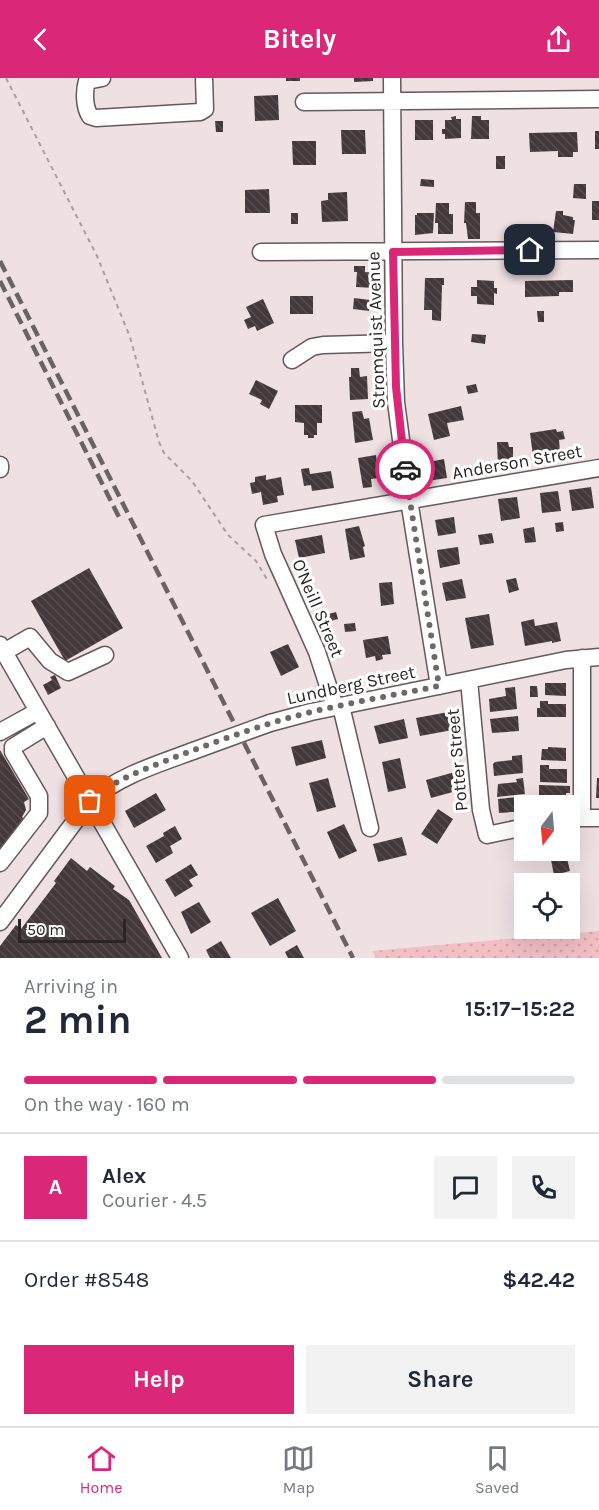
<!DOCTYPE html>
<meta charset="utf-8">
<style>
body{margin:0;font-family:Karla,sans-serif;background:#f2f2f3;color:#1f2937;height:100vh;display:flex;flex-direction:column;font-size:22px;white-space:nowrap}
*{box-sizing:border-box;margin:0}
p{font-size:20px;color:#747a83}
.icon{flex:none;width:33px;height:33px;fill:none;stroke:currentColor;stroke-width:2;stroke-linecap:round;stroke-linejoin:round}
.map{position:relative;height:880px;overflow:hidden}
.sheet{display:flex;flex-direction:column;background:#fff;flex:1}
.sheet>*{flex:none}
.needle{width:39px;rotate:196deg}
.buttons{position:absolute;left:514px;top:717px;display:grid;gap:12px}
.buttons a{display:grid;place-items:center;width:66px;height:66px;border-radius:0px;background:#fff;box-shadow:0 6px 24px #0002;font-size:30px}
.scale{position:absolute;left:18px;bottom:15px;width:108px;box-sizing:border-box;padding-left:6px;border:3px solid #2b2626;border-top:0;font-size:16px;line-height:21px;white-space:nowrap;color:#2b2626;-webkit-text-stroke:4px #fff;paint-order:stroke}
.pin{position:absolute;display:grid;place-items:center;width:51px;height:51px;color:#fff;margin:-26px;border-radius:12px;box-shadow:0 3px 9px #0006}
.courier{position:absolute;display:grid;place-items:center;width:60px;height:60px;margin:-30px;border:4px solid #db2777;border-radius:50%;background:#fff;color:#222;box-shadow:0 2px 8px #0007}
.head em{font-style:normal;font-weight:700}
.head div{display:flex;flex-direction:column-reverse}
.head{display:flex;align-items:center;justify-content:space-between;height:102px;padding:0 24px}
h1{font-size:39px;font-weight:700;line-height:45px}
.bar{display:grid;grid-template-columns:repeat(4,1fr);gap:9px 6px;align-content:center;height:72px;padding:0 24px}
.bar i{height:8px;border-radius:4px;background:#e0e1e3}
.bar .selected{background:#db2777}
.bar p{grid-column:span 4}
.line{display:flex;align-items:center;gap:15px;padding:0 24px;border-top:2px solid #e0e1e3}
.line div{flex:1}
.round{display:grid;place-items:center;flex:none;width:63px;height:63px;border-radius:0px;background:#f2f2f3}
.action{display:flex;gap:12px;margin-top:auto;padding:12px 24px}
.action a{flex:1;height:69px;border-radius:0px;background:#db2777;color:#fff;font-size:24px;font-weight:700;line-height:69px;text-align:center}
.action a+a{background:#f2f2f3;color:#1f2937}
header{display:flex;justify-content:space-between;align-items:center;height:78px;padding:0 24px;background:#db2777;color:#fff;font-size:27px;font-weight:700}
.menu{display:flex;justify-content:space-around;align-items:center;height:84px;border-top:2px solid #e0e1e3;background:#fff;font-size:16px;color:#747a83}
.menu a{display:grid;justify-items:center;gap:3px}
.menu .selected{color:#db2777}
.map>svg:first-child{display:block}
.grass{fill:url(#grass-dots)}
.building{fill:url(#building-back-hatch)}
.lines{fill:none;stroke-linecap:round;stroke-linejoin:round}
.minor-casing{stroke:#65595a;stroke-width:19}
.path{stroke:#aa9fa0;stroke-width:2;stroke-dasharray:4.5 4.5;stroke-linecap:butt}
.minor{stroke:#fff;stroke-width:16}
.rail{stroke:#6b6363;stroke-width:4.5;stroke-dasharray:12 6;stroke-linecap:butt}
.minor-bridge-casing{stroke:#65595a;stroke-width:19;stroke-linecap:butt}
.minor-bridge{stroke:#fff;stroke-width:16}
.done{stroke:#706768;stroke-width:6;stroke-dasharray:0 10.8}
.route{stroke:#db2777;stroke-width:8}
.labels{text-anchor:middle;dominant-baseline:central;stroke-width:6;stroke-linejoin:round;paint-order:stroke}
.street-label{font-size:18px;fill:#2b2626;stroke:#fff}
</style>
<header><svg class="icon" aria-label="back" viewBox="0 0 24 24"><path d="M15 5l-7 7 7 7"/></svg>Bitely<svg class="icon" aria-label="share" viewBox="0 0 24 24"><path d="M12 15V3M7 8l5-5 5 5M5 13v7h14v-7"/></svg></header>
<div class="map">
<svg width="599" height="880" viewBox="0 0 599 880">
<defs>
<pattern id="grass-dots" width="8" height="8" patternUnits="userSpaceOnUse" patternTransform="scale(1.5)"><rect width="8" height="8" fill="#f2bfc5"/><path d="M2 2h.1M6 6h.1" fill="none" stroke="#d0a4a9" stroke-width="1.8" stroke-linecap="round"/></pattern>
<pattern id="building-back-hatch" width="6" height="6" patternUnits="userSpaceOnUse" patternTransform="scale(1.5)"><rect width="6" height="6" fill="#44393a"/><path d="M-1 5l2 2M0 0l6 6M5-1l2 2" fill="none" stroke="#564d4e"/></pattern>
</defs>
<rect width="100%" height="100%" fill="#efe0e2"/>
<path class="grass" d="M599 853V880H376L372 873Z"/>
<path class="building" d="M286 0H300V3H286Z
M354 0H373V3L354 4Z
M278 17 279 42 255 43 254 18Z
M456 38V41H461V60L445 61V56H442V51H445V42H452L451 39Z
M472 38H481V42H489V61H471Z
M415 42H433V62H415Z
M215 43H223V54H216Z
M341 52H365L366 76H342Z
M595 53H599V71H595Z
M577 54 578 74H573V79H558V73L530 74 529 55Z
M292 63H316V87H293Z
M496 78H505V91H496Z
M421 101 434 102V109L420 108Z
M574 106H586V121L573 120Z
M269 111 270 135H245V112Z
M347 114 348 143 322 144 321 123 328 122V115Z
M592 123H599V142H592Z
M465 124H476V135H480V161H468L466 145H464Z
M436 125H449V136H453V156H438V145H435Z
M556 133H563V137L573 139V142H575L573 156 553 154Z
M291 135H298V146H291Z
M417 135H434L433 155 415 157V137H417Z
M354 188H365V194L376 195 375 210 356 209 357 194H354Z
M425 200H444V207H442L441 243 432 242V232H424Z
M477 202 494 203V210H497V216L494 215V227L477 226V218H471V209H477Z
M573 202V214H559V218L525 219V203Z
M290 218H313V236H290Z
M354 220 370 222 369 233 353 231Z
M263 221 274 245 257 253 255 248 248 251 244 242 251 239 246 229Z
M537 233H544V244H538Z
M472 256 486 257 485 266 471 264Z
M351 290H359L360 299 367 298 368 321 350 322 349 299H351Z
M256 302 278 313 269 331 260 326 262 322 249 316Z
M476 306 478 314 468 316 466 308Z
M295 327H322V345H317V357H314V360H308V357H304V345L295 344Z
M461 328 464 342 447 345 450 358 434 362 428 336Z
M362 333 364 341 369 340 373 362 355 365 352 334Z
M556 351 557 354 563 353 565 361 559 362 560 374 533 378 530 355Z
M497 364H508L509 369H513V392H500V388H498Z
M376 377 379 400 371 401 372 409 363 410 358 380Z
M444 381 447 400 427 403 424 385Z
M309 390 310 396 331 393 334 410 312 413 311 407 304 408 301 391Z
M266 397V402L281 399 284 417 277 418 278 424 263 427 261 414 252 416 250 405 255 404V399Z
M591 409 594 430 572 433 569 412Z
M558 413 561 433 542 435 540 415Z
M517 419 520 440 501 443 498 421Z
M454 439 456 455 438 458 435 442Z
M563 444 564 453 556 454 555 445Z
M359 448 365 468 363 469 365 479 350 482 345 451Z
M534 449 536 464 525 465 523 451Z
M492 455 494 465 480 467 478 457Z
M322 457 325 475 299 480 295 462Z
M458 469 460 486 440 490 437 472Z
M89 490 123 550 65 583 31 523Z
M516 500 519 512 509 515 506 502Z
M462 501 466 520 446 523 442 505Z
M392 504 394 526 381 528 379 505Z
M336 534 338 541 327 544 325 537Z
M489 536 494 567 471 571 465 540Z
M534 541 535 548 557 544 561 563 552 565V563L525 568 521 544Z
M355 545 356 553 345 554 344 546Z
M388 558 391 576 382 577 383 581 376 583 375 578 366 580 363 562Z
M288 566 299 589 281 598 270 574Z
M55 597 61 610 48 617 43 607 52 602 50 599Z
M545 605H566V618L545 617Z
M530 608H537L538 619H530Z
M515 609 517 631 490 634 489 621 506 618 505 610Z
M540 623H548V626H566V639H537V630H540Z
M454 633 458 651 420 658 416 640Z
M518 638 519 653 492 655 490 641Z
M404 641 408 660 379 666 374 648Z
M322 662 326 680 296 688 291 669Z
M548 669 566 670V683L541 682 542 671H548Z
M0 672 29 721 24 724 26 732 22 739 26 743 0 774Z
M522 677 523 695 494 698 493 686 495 684 512 682V678Z
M400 680 406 710 388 714 382 684Z
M540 687H549V691H567V705L540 704Z
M455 694 460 712 431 720 426 702Z
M328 700 336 729 317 734 309 705Z
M523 700 525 716 497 719 498 706 517 704 516 701Z
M597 700H599V720H596Z
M539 707 570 708V715H566V721H559V724H548V720H539Z
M156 715 166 732 134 750 125 733Z
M525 718V733L499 735 498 721Z
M438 731 453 741 437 766 421 756Z
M344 746 357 773 339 781 327 754Z
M175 748 182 761 170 768 173 775 156 785 146 768 164 758 163 755Z
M402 759 407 777 378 784 373 766Z
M549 772H565L570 793 554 797Z
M71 780 87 793 90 789 115 808 113 811 129 822 162 880H0V868L16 847 21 851 56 805 54 803Z
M191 786 198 797 189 802 193 808 175 819 165 802Z
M278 820 296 853 270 868 251 835Z
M199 824 211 844 191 856 181 834Z
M221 863 231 880H210L206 872Z
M297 867 304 880H288L285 874Z"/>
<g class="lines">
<g class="minor-casing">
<path id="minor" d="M102 0 87 3C84 13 84 29 90 38L96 40 200 34 205 31 204 0
M392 0 394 265 396 324 409 422 439 608
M304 24 599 21
M261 174 599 172
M292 282 312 269 323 267 394 265
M0 387V391
M0 567 180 880
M4 574 30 559 50 583 68 594 105 577
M582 580V740
M469 602 481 732 487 757 525 749
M341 628 370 750
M335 629 317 574 273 476 264 447 599 390
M270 645 311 634 566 582 599 579
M0 654 38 633
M570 740H599
M0 785 39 735V718L13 674V669L47 648
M0 844 90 723C118 698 158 686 193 673"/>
</g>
<path class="path" d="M6 0 97 178 130 259 159 364 164 375 192 403 228 457 256 483 268 503"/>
<use href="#minor" class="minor"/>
<path class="rail" d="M0 183 353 880
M0 203 120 441"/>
<g class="minor-bridge-casing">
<path id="minor-bridge" d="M193 673 270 645"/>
</g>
<use href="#minor-bridge" class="minor-bridge"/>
</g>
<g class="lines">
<path class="done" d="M90 723C114 701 146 691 175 679 213 665 252 650 292 639 340 626 390 618 439 608L405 391"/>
<path class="route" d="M405 391 396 309 393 174 530 172"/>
</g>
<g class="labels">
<g class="street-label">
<text transform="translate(376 252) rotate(-92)">Stromquist Avenue</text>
<text transform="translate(517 384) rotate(-10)">Anderson Street</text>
<text transform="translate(318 530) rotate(67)">O'Neill Street</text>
<text transform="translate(351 607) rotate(-12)">Lundberg Street</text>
<text transform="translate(457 682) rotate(-95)">Potter Street</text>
</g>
</g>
</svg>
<div class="buttons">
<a><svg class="needle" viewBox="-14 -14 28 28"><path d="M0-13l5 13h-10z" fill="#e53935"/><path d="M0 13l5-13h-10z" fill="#747a83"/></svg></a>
<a><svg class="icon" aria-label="locate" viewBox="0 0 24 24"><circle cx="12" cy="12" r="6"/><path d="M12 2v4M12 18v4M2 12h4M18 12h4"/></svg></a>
</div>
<div class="scale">50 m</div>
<div class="pin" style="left:90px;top:723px;background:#ea580c"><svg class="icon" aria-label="bag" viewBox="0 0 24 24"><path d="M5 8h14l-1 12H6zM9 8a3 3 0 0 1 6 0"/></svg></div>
<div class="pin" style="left:530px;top:172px;background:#1f2937"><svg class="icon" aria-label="home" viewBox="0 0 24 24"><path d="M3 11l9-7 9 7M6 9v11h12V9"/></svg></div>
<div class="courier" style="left:405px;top:391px"><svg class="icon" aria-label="car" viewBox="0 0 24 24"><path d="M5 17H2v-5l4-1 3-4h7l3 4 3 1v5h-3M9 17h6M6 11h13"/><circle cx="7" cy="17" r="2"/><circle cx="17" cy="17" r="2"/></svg></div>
</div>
<section class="sheet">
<div class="head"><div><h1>2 min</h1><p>Arriving in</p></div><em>15:17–15:22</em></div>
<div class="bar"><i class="selected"></i><i class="selected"></i><i class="selected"></i><i></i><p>On the way · 160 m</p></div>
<div class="line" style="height:108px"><b class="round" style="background:#db2777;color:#fff">A</b><div><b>Alex</b><p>Courier · 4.5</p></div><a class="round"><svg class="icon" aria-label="chat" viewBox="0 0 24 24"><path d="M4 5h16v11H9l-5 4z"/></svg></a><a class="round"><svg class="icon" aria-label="phone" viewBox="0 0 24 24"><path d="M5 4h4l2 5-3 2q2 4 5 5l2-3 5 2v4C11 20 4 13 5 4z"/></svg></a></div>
<div class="line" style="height:78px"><div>Order #8548</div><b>$42.42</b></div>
<div class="action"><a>Help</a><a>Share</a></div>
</section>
<nav class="menu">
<a class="selected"><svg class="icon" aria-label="home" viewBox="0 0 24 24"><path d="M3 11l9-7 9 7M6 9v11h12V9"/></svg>Home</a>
<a><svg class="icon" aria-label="map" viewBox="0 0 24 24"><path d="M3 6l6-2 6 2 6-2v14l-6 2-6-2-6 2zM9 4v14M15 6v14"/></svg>Map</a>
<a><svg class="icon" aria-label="saved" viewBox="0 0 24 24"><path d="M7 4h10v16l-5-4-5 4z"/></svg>Saved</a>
</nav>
